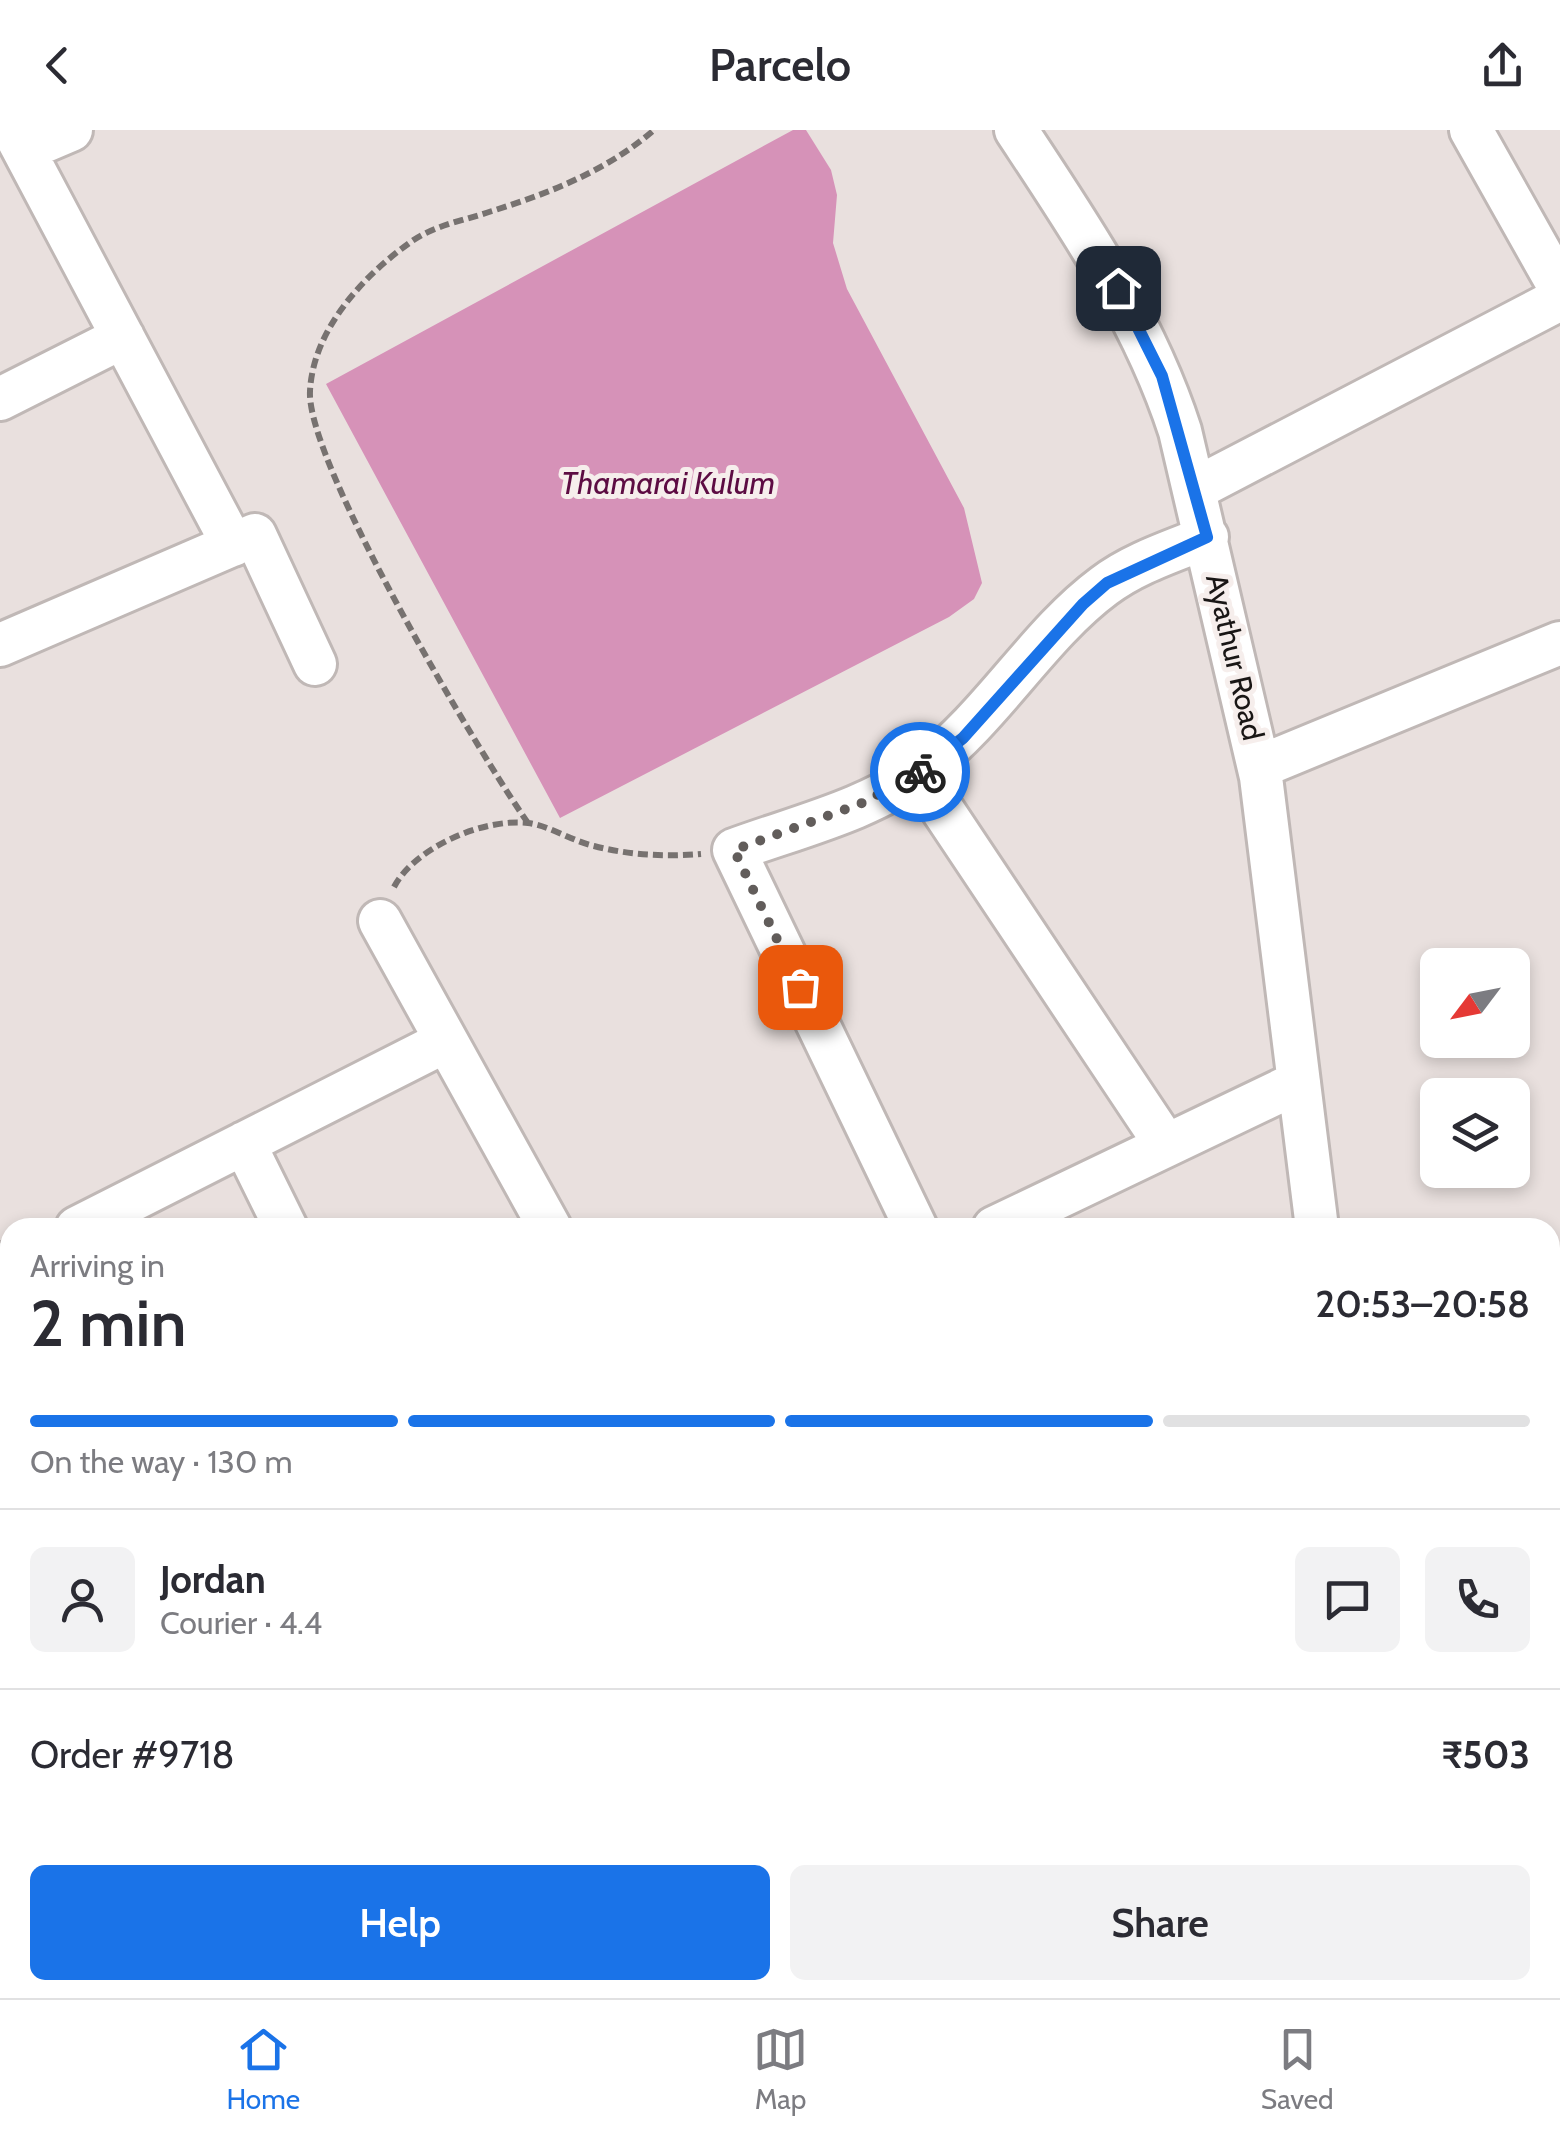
<!DOCTYPE html>
<meta charset="utf-8">
<style>
body{margin:0;font-family:Cabin,sans-serif;background:#f2f2f3;color:#2b2b33;height:100vh;display:flex;flex-direction:column;font-size:38px;white-space:nowrap}
*{box-sizing:border-box;margin:0}
p{font-size:32px;color:#7c7c81}
.icon{flex:none;width:55px;height:55px;fill:none;stroke:currentColor;stroke-width:2;stroke-linecap:round;stroke-linejoin:round}
.map{position:relative;flex:1;overflow:hidden}
.drawer{position:absolute;left:0px;top:1088px;width:1560px;height:782px;display:flex;flex-direction:column;background:#fff;border-radius:30px 30px 0 0;box-shadow:0 5px 15px #0003}
.drawer>*{flex:none}
.needle{width:65px;rotate:238deg}
.fabs{position:absolute;left:1420px;top:818px;display:grid;gap:20px}
.fabs a{display:grid;place-items:center;width:110px;height:110px;border-radius:15px;background:#fff;box-shadow:0 5px 15px #0003;font-size:50px}
.pin{position:absolute;display:grid;place-items:center;width:85px;height:85px;color:#fff;margin:-42px;border-radius:20px;box-shadow:0 5px 15px #0006}
.courier{position:absolute;display:grid;place-items:center;width:100px;height:100px;margin:-50px;border:8px solid #1a73e8;border-radius:50%;background:#fff;color:#222;box-shadow:0 2px 12px #0007}
.head em{font-style:normal;font-weight:600}
.head div{display:flex;flex-direction:column-reverse}
.head{display:flex;align-items:center;justify-content:space-between;height:170px;padding:0 30px}
h1{font-size:65px;font-weight:600;line-height:75px}
.bar{display:grid;grid-template-columns:repeat(4,1fr);gap:15px 10px;align-content:center;height:120px;padding:0 30px}
.bar i{height:12px;border-radius:8px;background:#e1e1e2}
.bar .active{background:#1a73e8}
.bar p{grid-column:span 4}
.line{display:flex;align-items:center;gap:25px;padding:0 30px;border-top:2px solid #e1e1e2}
.line div{flex:1}
.round{display:grid;place-items:center;flex:none;width:105px;height:105px;border-radius:15px;background:#f2f2f3}
.action{display:flex;gap:20px;margin-top:auto;padding:20px 30px}
.action a{flex:1;height:115px;border-radius:15px;background:#1a73e8;color:#fff;font-size:40px;font-weight:600;line-height:115px;text-align:center}
.action a+a{background:#f2f2f3;color:#2b2b33}
header{display:flex;justify-content:space-between;align-items:center;height:130px;padding:0 30px;background:#fff;font-size:45px;font-weight:600}
.tab-bar{display:flex;justify-content:space-around;align-items:center;height:140px;border-top:2px solid #e1e1e2;background:#fff;font-size:28px;color:#7c7c81}
.tab-bar a{display:grid;justify-items:center;gap:5px}
.tab-bar .active{color:#1a73e8}
.map>svg:first-child{display:block}
.water{fill:#d692b8}
.lines{fill:none;stroke-linecap:round;stroke-linejoin:round}
.minor-casing{stroke:#c0b8b6;stroke-width:48}
.path{stroke:#777270;stroke-width:6;stroke-dasharray:10 5;stroke-linecap:butt}
.minor{stroke:#fff;stroke-width:42}
.done{stroke:#625d5b;stroke-width:10;stroke-dasharray:0 18}
.route{stroke:#1a73e8;stroke-width:12}
.labels{text-anchor:middle;dominant-baseline:central;stroke-width:10;stroke-linejoin:round;paint-order:stroke}
.street-label{font-size:30px;fill:#191615;stroke:#f6eeec}
.water-label{font-size:32px;font-style:italic;fill:#5d0c43;stroke:#f6eeec}
</style>
<header><svg class="icon" aria-label="back" viewBox="0 0 24 24"><path d="M15 5l-7 7 7 7"/></svg>Parcelo<svg class="icon" aria-label="share" viewBox="0 0 24 24"><path d="M12 15V3M7 8l5-5 5 5M5 13v7h14v-7"/></svg></header>
<div class="map">
<svg width="1560" height="1868" viewBox="0 0 1560 1868">
<rect width="100%" height="100%" fill="#e9e0de"/>
<path class="water" d="M793 0H806L831 40 837 65 833 113 847 159 964 378 982 453 974 469 949 487 560 688 326 254Z"/>
<g class="lines">
<g class="minor-casing">
<path id="minor" d="M13 0 233 415
M1016 0C1080 97 1144 190 1180 301L1261 647 1317 1098
M1471 0 1560 158
M24 20 71 0
M0 269 123 207
M1195 359 1560 169
M0 515 255 405 315 534
M1259 637 1560 513
M918 643 1166 1015
M380 791 550 1098
M244 1013 286 1098
M77 1098 444 912
M916 1098 734 720C796 697 870 680 923 639 993 586 1038 505 1104 456 1134 433 1173 421 1207 407
M994 1098 1299 952
M0 1137 10 1132
M0 1470 10 1464
M1550 1488 1560 1505
M0 1728 10 1723
M167 1860 171 1868
M384 1860 387 1868
M623 1860 626 1868
M864 1860 867 1868
M1499 1860 1502 1868
M1310 1868 1325 1860"/>
</g>
<path class="path" d="M528 693C480 625 306 333 310 261 313 201 361 148 408 114 433 95 463 91 492 81 550 63 608 40 654 0
M394 757C415 717 484 688 528 693 550 696 572 711 594 716 628 725 666 727 701 724"/>
<use href="#minor" class="minor"/>
</g>
<g class="lines">
<path class="done" d="M800 857 734 720 860 674 920 642"/>
<path class="route" d="M920 642 963 608 1083 474 1107 453 1207 407 1162 246 1118 158"/>
</g>
<g class="labels">
<g class="street-label">
<text transform="translate(1235 527) rotate(77)">Ayathur Road</text>
</g>
<g class="water-label">
<text x="668" y="352">Thamarai Kulum</text>
</g>
</g>
</svg>
<div class="fabs">
<a><svg class="needle" viewBox="-14 -14 28 28"><path d="M0-13l5 13h-10z" fill="#e53935"/><path d="M0 13l5-13h-10z" fill="#7c7c81"/></svg></a>
<a><svg class="icon" aria-label="layers" viewBox="0 0 24 24"><path d="M12 4l9 5-9 5-9-5zM3 14l9 5 9-5"/></svg></a>
</div>
<div class="pin" style="left:800px;top:857px;background:#ea580c"><svg class="icon" aria-label="bag" viewBox="0 0 24 24"><path d="M5 8h14l-1 12H6zM9 8a3 3 0 0 1 6 0"/></svg></div>
<div class="pin" style="left:1118px;top:158px;background:#1f2937"><svg class="icon" aria-label="home" viewBox="0 0 24 24"><path d="M3 11l9-7 9 7M6 9v11h12V9"/></svg></div>
<div class="courier" style="left:920px;top:642px"><svg class="icon" aria-label="bike" viewBox="0 0 24 24"><circle cx="6" cy="16" r="4"/><circle cx="18" cy="16" r="4"/><path d="M6 16l4-8h5l3 8M10 8l3 8H6M13 5h3"/></svg></div>
<section class="drawer">
<div class="head"><div><h1>2 min</h1><p>Arriving in</p></div><em>20:53–20:58</em></div>
<div class="bar"><i class="active"></i><i class="active"></i><i class="active"></i><i></i><p>On the way · 130 m</p></div>
<div class="line" style="height:180px"><a class="round"><svg class="icon" aria-label="person" viewBox="0 0 24 24"><circle cx="12" cy="8" r="4"/><path d="M4 21q1-7 8-7t8 7"/></svg></a><div><b>Jordan</b><p>Courier · 4.4</p></div><a class="round"><svg class="icon" aria-label="chat" viewBox="0 0 24 24"><path d="M4 5h16v11H9l-5 4z"/></svg></a><a class="round"><svg class="icon" aria-label="phone" viewBox="0 0 24 24"><path d="M5 4h4l2 5-3 2q2 4 5 5l2-3 5 2v4C11 20 4 13 5 4z"/></svg></a></div>
<div class="line" style="height:130px"><div>Order #9718</div><b>₹503</b></div>
<div class="action"><a>Help</a><a>Share</a></div>
</section>
</div>
<nav class="tab-bar">
<a class="active"><svg class="icon" aria-label="home" viewBox="0 0 24 24"><path d="M3 11l9-7 9 7M6 9v11h12V9"/></svg>Home</a>
<a><svg class="icon" aria-label="map" viewBox="0 0 24 24"><path d="M3 6l6-2 6 2 6-2v14l-6 2-6-2-6 2zM9 4v14M15 6v14"/></svg>Map</a>
<a><svg class="icon" aria-label="saved" viewBox="0 0 24 24"><path d="M7 4h10v16l-5-4-5 4z"/></svg>Saved</a>
</nav>
